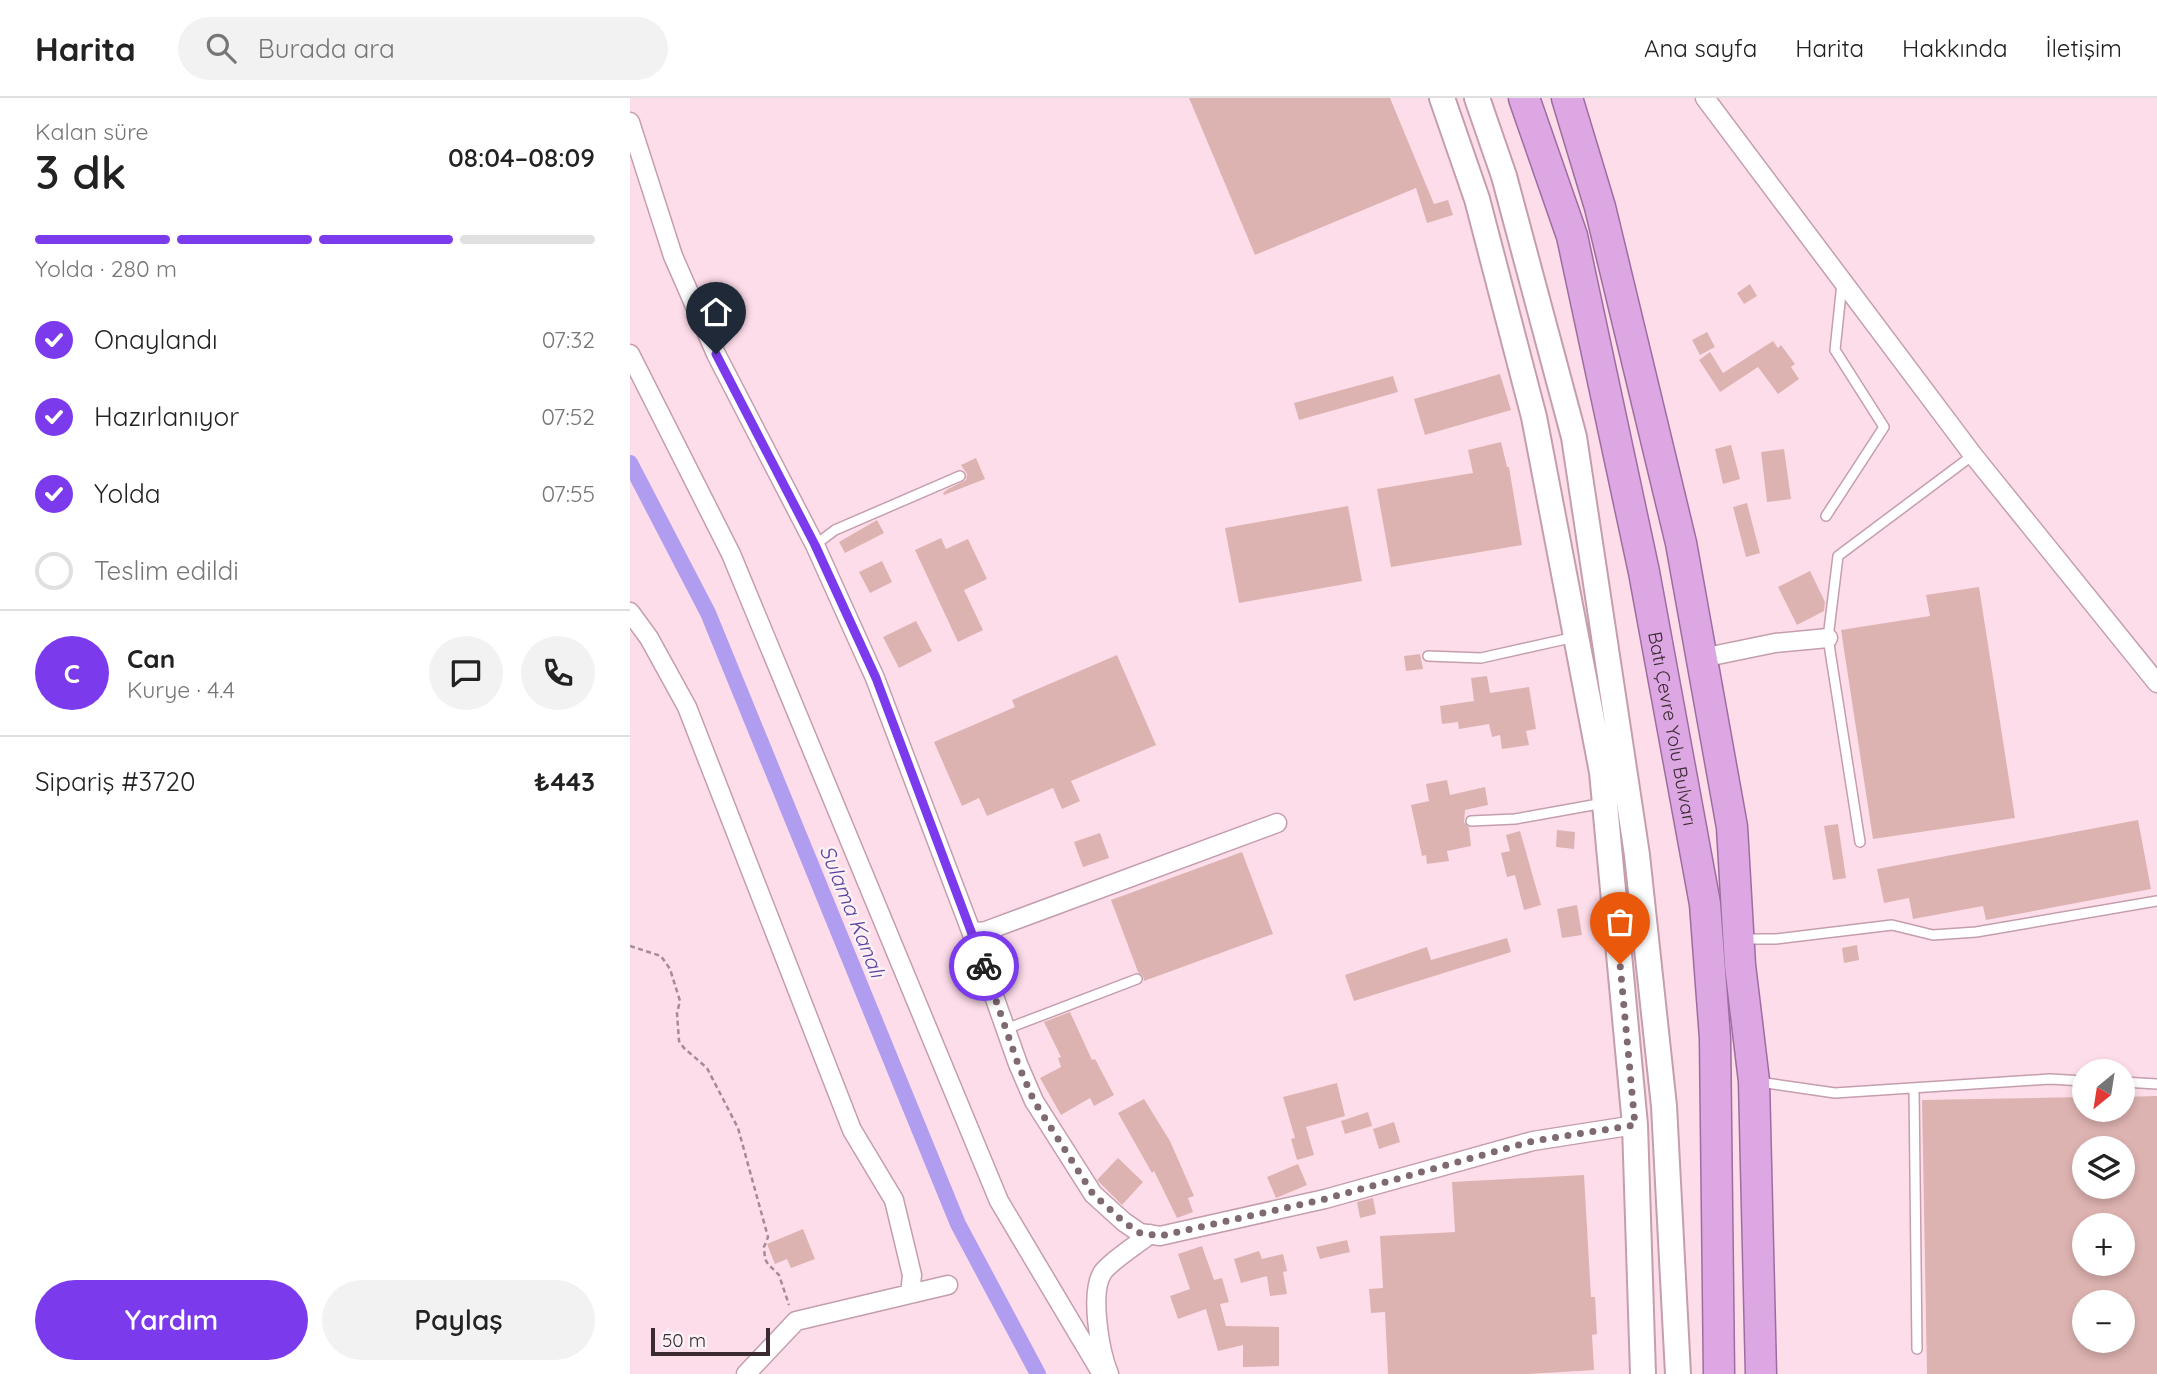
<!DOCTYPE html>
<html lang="tr">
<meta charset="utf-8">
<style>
body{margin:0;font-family:Quicksand,sans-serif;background:#f2f2f2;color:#222;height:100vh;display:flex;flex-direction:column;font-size:26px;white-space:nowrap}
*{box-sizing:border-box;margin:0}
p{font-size:23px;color:#767676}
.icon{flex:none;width:38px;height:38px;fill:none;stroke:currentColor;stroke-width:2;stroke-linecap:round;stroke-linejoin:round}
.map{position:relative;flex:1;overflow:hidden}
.details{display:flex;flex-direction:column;background:#fff;width:630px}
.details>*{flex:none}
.needle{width:46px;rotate:210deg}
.controls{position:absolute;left:1442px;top:961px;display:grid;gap:14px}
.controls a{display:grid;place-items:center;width:63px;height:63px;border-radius:50%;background:#fff;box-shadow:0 4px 10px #0003;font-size:35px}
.scale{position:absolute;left:21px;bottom:18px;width:119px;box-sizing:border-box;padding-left:7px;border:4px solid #3a2b31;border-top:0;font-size:19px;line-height:24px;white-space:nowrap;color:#3a2b31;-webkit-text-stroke:5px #faf2f5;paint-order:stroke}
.pin{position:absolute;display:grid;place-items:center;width:60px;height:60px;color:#fff;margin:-72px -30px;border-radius:50% 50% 50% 0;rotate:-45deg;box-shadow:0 0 7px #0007}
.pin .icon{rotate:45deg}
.courier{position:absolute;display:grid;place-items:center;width:70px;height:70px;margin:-35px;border:5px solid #7c3aed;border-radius:50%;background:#fff;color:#222;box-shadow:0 2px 9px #0007}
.overview em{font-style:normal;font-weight:600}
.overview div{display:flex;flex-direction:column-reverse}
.overview{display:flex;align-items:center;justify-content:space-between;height:119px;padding:0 35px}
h1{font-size:46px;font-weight:600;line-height:52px}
.bar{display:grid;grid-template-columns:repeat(4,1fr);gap:10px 7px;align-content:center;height:84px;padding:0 35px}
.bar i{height:9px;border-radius:5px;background:#e0e0e0}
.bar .on{background:#7c3aed}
.bar p{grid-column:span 4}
.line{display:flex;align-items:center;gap:18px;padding:0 35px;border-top:2px solid #e0e0e0}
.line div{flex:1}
.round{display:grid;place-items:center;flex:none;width:74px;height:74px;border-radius:37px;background:#f2f2f2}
ol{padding:0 35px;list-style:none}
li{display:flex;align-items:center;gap:21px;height:77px}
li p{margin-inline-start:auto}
li .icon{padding:7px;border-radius:50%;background:#7c3aed;color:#fff;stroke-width:4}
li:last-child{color:#767676}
li i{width:38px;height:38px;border:4px solid #e0e0e0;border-radius:50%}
.cta{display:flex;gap:14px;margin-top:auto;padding:14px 35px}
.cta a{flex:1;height:80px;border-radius:42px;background:#7c3aed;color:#fff;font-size:28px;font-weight:600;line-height:80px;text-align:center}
.cta a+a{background:#f2f2f2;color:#222}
header{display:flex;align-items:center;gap:42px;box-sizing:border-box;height:98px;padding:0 35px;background:#fff;border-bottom:2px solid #e0e0e0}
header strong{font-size:33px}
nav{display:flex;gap:38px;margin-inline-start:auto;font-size:24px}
.search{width:490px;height:63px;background:#f2f2f2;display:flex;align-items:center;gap:18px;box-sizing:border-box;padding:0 24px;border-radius:38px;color:#767676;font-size:26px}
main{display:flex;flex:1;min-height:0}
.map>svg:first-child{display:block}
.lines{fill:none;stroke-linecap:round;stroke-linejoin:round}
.canal{stroke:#b19df0;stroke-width:16}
.building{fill:#ddb3b1;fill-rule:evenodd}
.service-casing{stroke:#c49ead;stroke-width:12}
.minor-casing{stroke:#c49ead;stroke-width:21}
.secondary-casing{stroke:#c49ead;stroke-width:28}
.trunk-casing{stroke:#9e6da0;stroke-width:33}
.path{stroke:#a48b95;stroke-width:2.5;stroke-dasharray:5 3.5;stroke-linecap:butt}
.service{stroke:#fff;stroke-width:9}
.minor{stroke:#fff;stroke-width:18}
.secondary{stroke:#fff;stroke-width:24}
.trunk{stroke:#dca7e2;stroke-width:30}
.done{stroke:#7f6972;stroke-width:7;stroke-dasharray:0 12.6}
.route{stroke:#7c3aed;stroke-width:9}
.labels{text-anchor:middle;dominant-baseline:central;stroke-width:5;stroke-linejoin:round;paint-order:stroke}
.street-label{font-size:19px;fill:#3a2b31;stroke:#faf2f5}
.water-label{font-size:21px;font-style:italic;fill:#5f3fa0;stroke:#faf2f5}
</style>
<header>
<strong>Harita</strong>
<div class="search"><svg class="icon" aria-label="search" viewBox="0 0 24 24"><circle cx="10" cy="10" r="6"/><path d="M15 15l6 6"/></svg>Burada ara</div>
<nav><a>Ana sayfa</a><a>Harita</a><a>Hakkında</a><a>İletişim</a></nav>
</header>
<main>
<section class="details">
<div class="overview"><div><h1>3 dk</h1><p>Kalan süre</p></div><em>08:04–08:09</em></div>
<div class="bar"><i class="on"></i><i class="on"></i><i class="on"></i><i></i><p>Yolda · 280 m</p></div>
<ol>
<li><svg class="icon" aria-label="check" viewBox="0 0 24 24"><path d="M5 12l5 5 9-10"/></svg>Onaylandı<p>07:32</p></li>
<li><svg class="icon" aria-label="check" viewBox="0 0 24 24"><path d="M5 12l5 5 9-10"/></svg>Hazırlanıyor<p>07:52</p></li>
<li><svg class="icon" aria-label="check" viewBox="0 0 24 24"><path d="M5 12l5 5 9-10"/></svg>Yolda<p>07:55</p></li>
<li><i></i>Teslim edildi</li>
</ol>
<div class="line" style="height:126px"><b class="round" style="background:#7c3aed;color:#fff">C</b><div><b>Can</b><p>Kurye · 4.4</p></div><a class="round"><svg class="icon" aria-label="chat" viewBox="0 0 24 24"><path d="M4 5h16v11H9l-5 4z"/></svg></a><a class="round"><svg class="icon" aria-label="phone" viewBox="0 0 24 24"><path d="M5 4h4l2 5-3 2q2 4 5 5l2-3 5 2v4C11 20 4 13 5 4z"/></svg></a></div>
<div class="line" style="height:91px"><div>Sipariş #3720</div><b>₺443</b></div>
<div class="cta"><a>Yardım</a><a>Paylaş</a></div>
</section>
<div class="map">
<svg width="1527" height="1276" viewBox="0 0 1527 1276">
<rect width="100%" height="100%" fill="#feddea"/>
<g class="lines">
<path class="canal" d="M0 365 78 515 328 1126 408 1276"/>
</g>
<path class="building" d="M559 0H760L804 106 818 102 823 117 797 125 786 90 625 157Z
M1120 186 1127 198 1114 206 1107 195Z
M1077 234 1085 249 1070 257 1062 242Z
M1143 243 1148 250 1151 247 1165 266 1161 269 1169 281 1148 296 1128 269 1090 294 1069 262 1080 254 1093 275Z
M870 276 881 312 795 337 784 301Z
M763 278 768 294 669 322 664 305Z
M871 344 877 369H879L892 447 761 469 747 391 843 375 838 352Z
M1101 347 1110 381 1093 386 1085 351Z
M1154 351 1161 401 1137 404 1131 354Z
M346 360 355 381 314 397 313 395 318 391 336 382 337 376 331 367Z
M1117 405 1130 455 1116 459 1103 409Z
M718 408 732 483 609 505 595 430Z
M247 422 254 435 215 455 209 444Z
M311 440 316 451 338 441 357 481 334 492 353 532 328 544 285 452Z
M252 463 262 484 240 495 229 474Z
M1180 473 1195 504 1194 513 1167 527 1148 489Z
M1349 489 1385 720 1243 741 1211 532 1300 518 1296 497Z
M286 523 302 553 269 570 253 539Z
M790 556 793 571 776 573 774 558Z
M487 557 526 647 441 683 450 703 432 711 423 690 357 718 349 700 332 708 304 644 385 609 382 602Z
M857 578 860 595 899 589 906 631 896 633 899 647 872 651 870 637 862 639 859 626 829 631 828 624 812 626 810 608 844 603 841 580Z
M817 682 820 697 855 689 858 707 835 712 834 724 839 730 841 748 817 753 819 763 797 766 796 757 792 758 781 707 799 703 796 686Z
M1508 722 1521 791 1356 822 1353 808 1283 821 1279 800 1254 805 1247 771Z
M1208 726 1216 780 1203 782 1194 728Z
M927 732 945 734 944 751 926 749Z
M890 733 911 807 894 812 885 777 877 779 871 755 880 753 876 737Z
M470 735 479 760 453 769 444 744Z
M612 754 643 836 514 883 513 878 508 874 481 802Z
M947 807 952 837 932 840 927 811Z
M877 840 881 854 724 903 715 877 797 849 801 862Z
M1227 847 1229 862 1214 865 1212 850Z
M440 914 462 962 465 961 484 997 464 1008 460 1000 431 1017 410 980 431 969 428 960 431 959 414 924Z
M707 985 715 1018 676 1029 684 1057 667 1062 661 1041 665 1040 653 999Z
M1527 998V1276H1297L1292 1002 1454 999V1012H1493V999ZM1454 1050H1493V1088H1454ZM1454 1127H1493V1166H1454ZM1454 1204H1493V1242H1454Z
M514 1001 540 1043 564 1098 558 1100 563 1114 547 1120 524 1073 522 1075 488 1015Z
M738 1014 742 1028 715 1036 711 1023Z
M764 1024 770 1044 749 1051 743 1031Z
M488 1060 513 1084 492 1107 467 1082Z
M668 1066 677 1087 646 1100 637 1079Z
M954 1077 961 1199H965L967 1236 962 1237 964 1272 899 1276H758L755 1214 741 1215 739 1191 753 1190 750 1138 825 1134 822 1084Z
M743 1100 746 1116 730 1120 727 1104Z
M173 1131 185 1161 161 1170 157 1161 145 1166 137 1146Z
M717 1142 720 1154 690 1161 686 1149Z
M572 1148 584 1182 592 1180 599 1204 590 1206 596 1228 649 1229V1268L613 1269V1247L588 1253 576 1211 548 1221 540 1198 560 1191 548 1156Z
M629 1153 632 1161 653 1156 657 1173 653 1174 657 1196 640 1198 637 1178 611 1185 604 1161Z"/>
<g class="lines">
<g class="service-casing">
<path id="service" d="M1196 418 1254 329 1205 252 1212 185
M185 447 205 432 330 378
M798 558 851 560 945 539
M841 723 885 721 974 705
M1230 744 1198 540 1208 458 1343 357
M1114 841H1146L1262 827 1303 837 1346 834 1527 803
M376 931 507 881
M1129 984 1205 995 1420 981 1454 983
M1493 984 1527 986
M1284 990 1287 1251"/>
</g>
<g class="minor-casing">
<path id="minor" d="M1075 0 1343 357 1527 585
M0 24 43 158 86 256 185 447 245 580 341 833 388 966 404 1003 463 1096 494 1124 510 1135 530 1138 695 1101 903 1043 1005 1027
M0 256 101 456 369 1103 472 1276
M0 514 19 540 57 609 222 1032 264 1102 282 1177 280 1196
M1072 560 1145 545 1198 540
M341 833 353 834 647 725
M116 1276 166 1223 318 1187
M479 1276C470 1254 459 1194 473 1174 481 1163 508 1146 520 1136"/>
</g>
<g class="secondary-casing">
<path id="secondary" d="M812 0 847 101 904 319 972 674 1005 1027 1013 1276
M847 0 874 78 944 339 1007 757 1034 1008 1048 1276"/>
</g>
<g class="trunk-casing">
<g id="trunk">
<path id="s1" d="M894 0 942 138 1014 474 1075 806 1085 940 1089 1276"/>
<path d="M937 0 970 109 1051 445 1102 729 1110 867 1124 983 1131 1276"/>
</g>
</g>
<path class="path" d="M0 848 31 858 40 871 50 903 47 915 49 943 54 950 77 970 108 1030 138 1139 134 1149 135 1161 138 1166 149 1177 159 1207"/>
<use href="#service" class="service"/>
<use href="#minor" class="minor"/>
<use href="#secondary" class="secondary"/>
<use href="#trunk" class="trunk"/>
</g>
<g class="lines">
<path class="done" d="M354 868 388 966 404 1003 463 1096 494 1124 510 1135 530 1138 695 1101 903 1043 1005 1027 990 866"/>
<path class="route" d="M86 256 185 447 246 580 354 868"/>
</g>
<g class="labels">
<g class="street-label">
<text stroke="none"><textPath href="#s1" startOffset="649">Batı Çevre Yolu Bulvarı</textPath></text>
</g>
<g class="water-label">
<text transform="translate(223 813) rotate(68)">Sulama Kanalı</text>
</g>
</g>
</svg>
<div class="controls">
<a><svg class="needle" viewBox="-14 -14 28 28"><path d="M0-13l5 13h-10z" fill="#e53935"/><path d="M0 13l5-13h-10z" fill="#767676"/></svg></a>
<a><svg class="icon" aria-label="layers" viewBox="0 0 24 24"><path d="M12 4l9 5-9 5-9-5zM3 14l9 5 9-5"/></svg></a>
<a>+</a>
<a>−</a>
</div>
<div class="scale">50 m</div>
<div class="pin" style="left:990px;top:866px;background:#ea580c"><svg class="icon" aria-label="bag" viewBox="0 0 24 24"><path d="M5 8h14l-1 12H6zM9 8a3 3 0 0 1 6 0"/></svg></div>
<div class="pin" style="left:86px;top:256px;background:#1f2937"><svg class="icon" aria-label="home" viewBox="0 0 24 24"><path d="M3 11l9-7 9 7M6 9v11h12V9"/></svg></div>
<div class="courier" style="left:354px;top:868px"><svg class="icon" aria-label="bike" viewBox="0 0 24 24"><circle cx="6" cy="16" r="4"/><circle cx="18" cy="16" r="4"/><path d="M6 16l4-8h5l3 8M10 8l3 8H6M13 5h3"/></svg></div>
</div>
</main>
